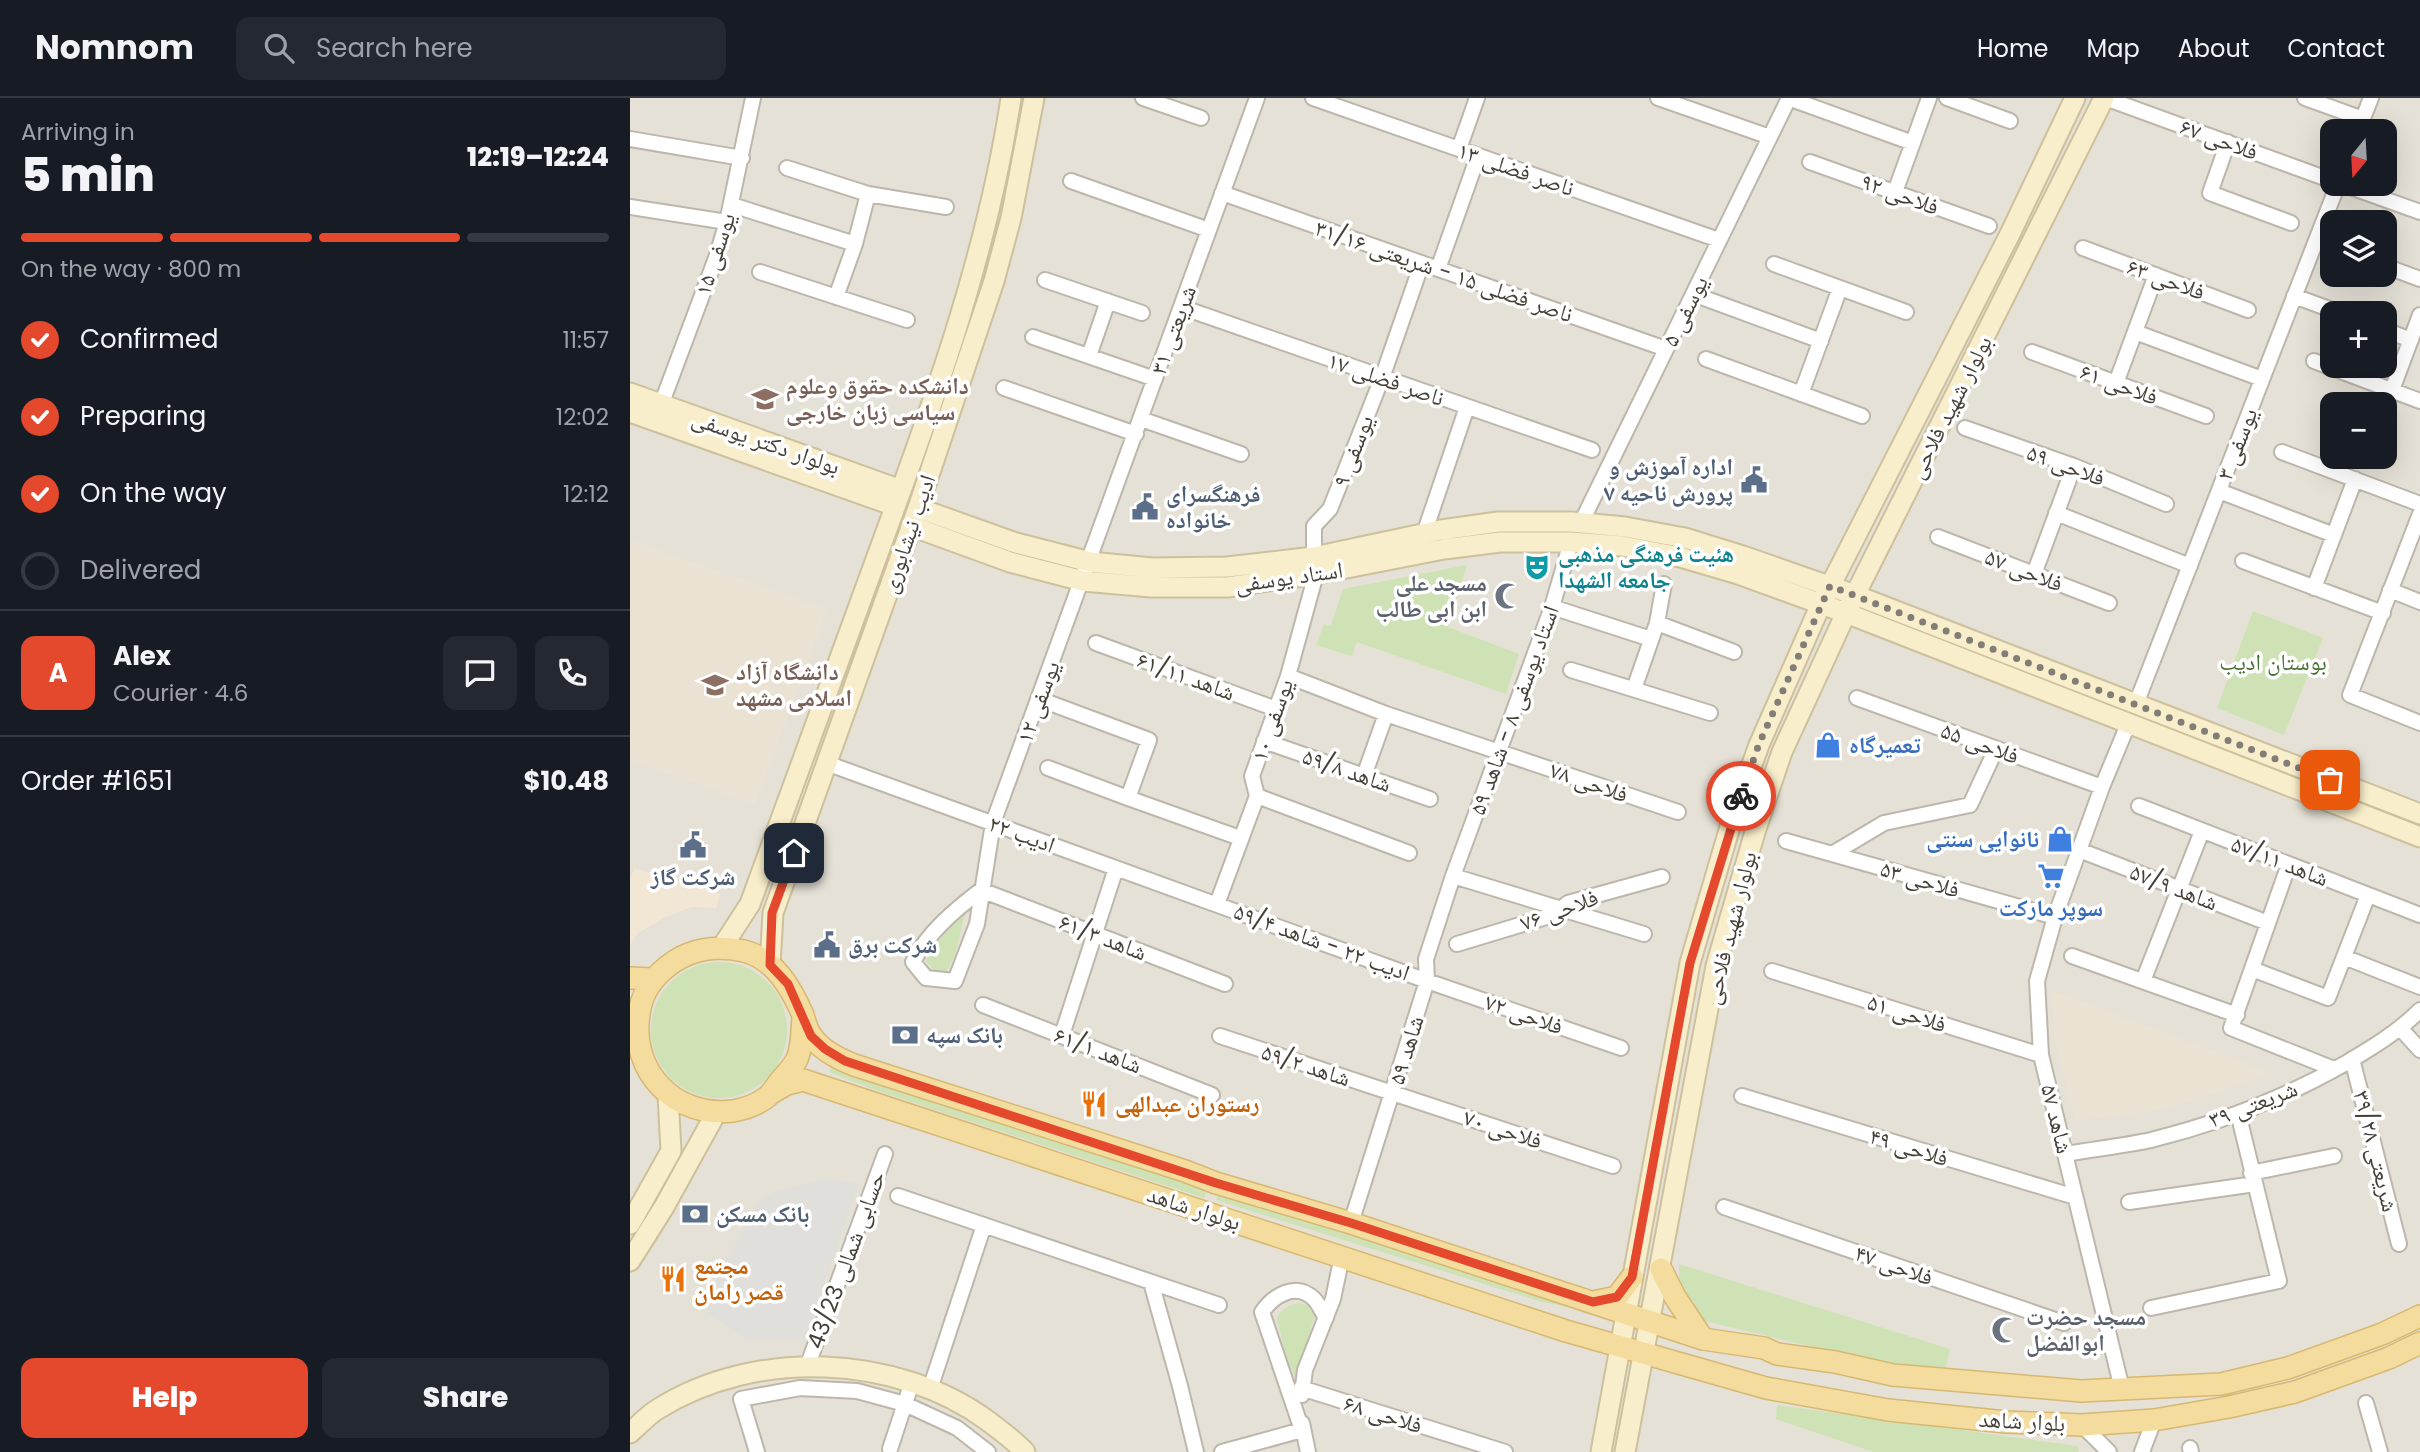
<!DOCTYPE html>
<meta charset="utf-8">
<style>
body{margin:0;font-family:Poppins,"Noto Naskh Arabic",sans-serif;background:#242831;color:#f1f3f6;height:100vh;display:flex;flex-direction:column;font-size:26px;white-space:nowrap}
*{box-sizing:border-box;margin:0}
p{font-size:23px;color:#9ea1a6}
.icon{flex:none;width:38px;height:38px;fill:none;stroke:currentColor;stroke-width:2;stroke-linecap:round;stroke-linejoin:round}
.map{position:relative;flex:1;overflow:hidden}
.drawer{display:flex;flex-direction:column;background:#171b24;width:630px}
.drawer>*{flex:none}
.needle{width:46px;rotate:198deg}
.tools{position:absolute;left:1690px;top:21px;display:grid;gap:14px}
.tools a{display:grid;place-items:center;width:77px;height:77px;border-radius:14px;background:#171b24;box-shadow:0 7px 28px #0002;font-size:35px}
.pin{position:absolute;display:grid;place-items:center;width:60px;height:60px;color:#fff;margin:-30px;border-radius:14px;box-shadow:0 4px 10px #0006}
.courier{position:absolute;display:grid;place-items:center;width:70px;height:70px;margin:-35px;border:5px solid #e4482d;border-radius:50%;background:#fff;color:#222;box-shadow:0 2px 9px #0007}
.headline em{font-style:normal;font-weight:800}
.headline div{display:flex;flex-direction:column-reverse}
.headline{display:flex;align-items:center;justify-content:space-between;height:119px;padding:0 21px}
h1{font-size:46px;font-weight:800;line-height:52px}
.bar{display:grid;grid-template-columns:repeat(4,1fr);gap:10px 7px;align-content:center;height:84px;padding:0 21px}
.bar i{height:9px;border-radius:5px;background:#363941}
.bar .on{background:#e4482d}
.bar p{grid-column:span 4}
.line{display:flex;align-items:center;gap:18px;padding:0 21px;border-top:2px solid #363941}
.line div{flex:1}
.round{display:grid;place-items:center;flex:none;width:74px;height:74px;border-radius:14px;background:#242831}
ol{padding:0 21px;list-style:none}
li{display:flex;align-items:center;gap:21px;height:77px}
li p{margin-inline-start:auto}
li .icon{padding:7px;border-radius:50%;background:#e4482d;color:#fff;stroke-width:4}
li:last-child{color:#9ea1a6}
li i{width:38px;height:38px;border:4px solid #363941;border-radius:50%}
.button{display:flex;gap:14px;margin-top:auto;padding:14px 21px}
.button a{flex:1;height:80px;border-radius:14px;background:#e4482d;color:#fff;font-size:28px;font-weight:800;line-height:80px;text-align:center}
.button a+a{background:#242831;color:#f1f3f6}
header{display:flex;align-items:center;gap:42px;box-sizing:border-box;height:98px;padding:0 35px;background:#171b24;border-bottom:2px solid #363941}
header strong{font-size:33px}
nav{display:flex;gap:38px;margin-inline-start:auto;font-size:24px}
.search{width:490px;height:63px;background:#242831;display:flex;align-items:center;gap:18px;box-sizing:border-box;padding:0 24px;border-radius:14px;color:#9ea1a6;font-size:26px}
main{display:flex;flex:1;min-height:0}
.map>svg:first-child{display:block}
.residential{fill:#e5e1d6;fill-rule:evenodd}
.commercial{fill:#f2e6d5}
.education{fill:#eae3d3}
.green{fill:#cee2b5}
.parking{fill:#e1dfdc}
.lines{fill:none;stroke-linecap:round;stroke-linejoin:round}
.street-casing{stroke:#bdb6ab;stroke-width:18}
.secondary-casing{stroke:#cdc09c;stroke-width:23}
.primary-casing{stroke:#d7b871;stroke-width:24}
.street{stroke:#fff;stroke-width:14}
.secondary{stroke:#f9eecb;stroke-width:19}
.primary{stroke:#f4dc9f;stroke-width:21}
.done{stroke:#827d75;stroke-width:7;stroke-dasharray:0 12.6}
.route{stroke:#e4482d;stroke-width:9}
.labels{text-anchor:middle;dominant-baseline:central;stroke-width:7;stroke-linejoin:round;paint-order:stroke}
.street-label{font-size:23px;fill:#453f37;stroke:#fff}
.education-label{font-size:23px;font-weight:bold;fill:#785e54;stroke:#fff;text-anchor:start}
.service-label{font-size:23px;font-weight:bold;fill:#4e5e75;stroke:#fff;text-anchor:start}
.culture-label{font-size:23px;font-weight:bold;fill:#0d838f;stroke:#fff;text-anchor:start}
.worship-label{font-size:23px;font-weight:bold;fill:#5b616d;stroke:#fff;text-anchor:end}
.park-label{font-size:23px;fill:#497130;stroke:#fff}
.shop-label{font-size:23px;font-weight:bold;fill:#366cbe;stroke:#fff;text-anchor:start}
.food-label{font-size:23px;font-weight:bold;fill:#c56008;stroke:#fff;text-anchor:start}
</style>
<header>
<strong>Nomnom</strong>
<div class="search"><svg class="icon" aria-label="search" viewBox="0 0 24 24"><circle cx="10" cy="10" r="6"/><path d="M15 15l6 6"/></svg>Search here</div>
<nav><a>Home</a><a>Map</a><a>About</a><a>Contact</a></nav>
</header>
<main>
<section class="drawer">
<div class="headline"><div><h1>5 min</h1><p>Arriving in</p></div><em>12:19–12:24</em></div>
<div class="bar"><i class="on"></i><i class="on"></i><i class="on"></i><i></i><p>On the way · 800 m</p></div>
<ol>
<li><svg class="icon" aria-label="check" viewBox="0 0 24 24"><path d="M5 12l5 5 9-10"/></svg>Confirmed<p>11:57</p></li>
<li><svg class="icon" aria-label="check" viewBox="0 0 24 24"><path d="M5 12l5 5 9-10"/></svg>Preparing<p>12:02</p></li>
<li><svg class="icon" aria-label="check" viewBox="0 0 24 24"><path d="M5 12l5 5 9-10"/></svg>On the way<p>12:12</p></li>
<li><i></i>Delivered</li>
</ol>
<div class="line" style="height:126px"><b class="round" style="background:#e4482d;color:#fff">A</b><div><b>Alex</b><p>Courier · 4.6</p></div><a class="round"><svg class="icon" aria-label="chat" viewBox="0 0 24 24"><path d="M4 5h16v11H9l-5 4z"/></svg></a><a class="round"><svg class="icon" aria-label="phone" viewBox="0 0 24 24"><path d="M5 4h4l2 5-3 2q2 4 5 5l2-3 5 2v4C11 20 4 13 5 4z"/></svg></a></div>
<div class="line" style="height:91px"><div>Order #1651</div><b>$10.48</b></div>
<div class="button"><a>Help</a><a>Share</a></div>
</section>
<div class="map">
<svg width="1790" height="1354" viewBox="0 0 1790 1354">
<rect width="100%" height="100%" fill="#f2efe8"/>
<path class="residential" d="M0 0H1790V1354H0ZM1703 33H1755V86H1703ZM1703 124H1755V177H1703ZM1703 215H1755V268H1703ZM1703 306H1755V359H1703Z"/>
<path class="commercial" d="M4 770 90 796 86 810 62 809 34 820 8 835 0 847V781Z"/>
<path class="education" d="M0 442 197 511 125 707 0 662Z
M1421 892 1641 974 1584 996 1524 1013 1446 1023 1425 941Z"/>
<path class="green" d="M837 467 818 529 889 556 876 596 727 544 722 558 686 547 694 526 701 528 713 491Z
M1623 513 1693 540 1654 637 1587 610Z
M336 811 325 857 315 877 303 871 296 863 301 852Z
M21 932a68 68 0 1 1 136 0a68 68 0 1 1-136 0Z
M202 968 577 1092 574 1100 245 992 199 974Z
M588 1096 914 1198 954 1212 912 1204 586 1102Z
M1049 1166 1320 1251 1313 1280 1066 1221 1050 1204Z
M670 1205 677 1207 685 1217 666 1280 658 1264 647 1222C650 1211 660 1206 670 1205Z
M1147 1307 1447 1348 1449 1354H1244L1146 1321Z"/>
<path class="parking" d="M193 1081 229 1085 175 1241 117 1242 71 1210 129 1102 150 1092Z"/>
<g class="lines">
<g class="street-casing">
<path id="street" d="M513 0 571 20
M683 0 1089 142
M1028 0 1140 39
M1158 0 1283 45
M1317 0 1380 23
M1475 0 1703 83
M1675 0 1733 21
M1728 33 1741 0
M0 41 112 60
M1598 44 1580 95 1661 125
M829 51 847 0
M1180 64 1359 128
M157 70 238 96 316 109
M441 83 579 132
M1712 86 1790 114
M1265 94 1299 0
M592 95 1036 251
M102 107 225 146 206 199
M0 109 97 124
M225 146 238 96
M1453 150 1618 212
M1144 166 1276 214
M1755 168 1790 181
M808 171 848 58
M130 174 277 222
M415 182 512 215
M1063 196 1191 243
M1664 198 1710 215
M551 209 962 352
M1755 232 1781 242
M1505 234 1632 281
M403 239 525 281
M1402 254 1576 318
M459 258 478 203
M1076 261 1232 318
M1684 263 1790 303
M1486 285 1526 177
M374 290 506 336
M1762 292 1790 217
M1171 296 1210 190
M31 307 86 160 97 124 123 0
M511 321 611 356
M1335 330 1444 368 1536 406
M1652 354 1790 406
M1589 393 1704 437
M1426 415 1560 468
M1790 416 1720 597 1790 625
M951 425 1159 0
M794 436 837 309
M1308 439 1479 505
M684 459V428L700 411 752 280 792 165
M1613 463 1753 515
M1404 476 1444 368
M1684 490 1725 381
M1760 492 1790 504
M922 509 1021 541
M1027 525 1104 554
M466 545 646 611
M941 572 1080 615
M658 578 756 616 1048 714
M1004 591 1027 525 1034 486
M1227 600 1472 689
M409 601 519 642 498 700 610 740
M1506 606 1708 86
M634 643 800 701
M196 665 797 883 991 950
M418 670 498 700
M734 678 756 616
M627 698 779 755
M1509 708 1790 817
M1156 743 1425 819
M1449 752 1638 825
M1202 756 1254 725 1340 707 1366 651
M1659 766 1601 930 1704 971
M823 778 1014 836
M587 806 627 698 622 678 658 578 686 476
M827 846 923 817 938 805 1032 779
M1442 858 1607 917
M1714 859 1790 889
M1622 871 1698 900 1738 797
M1142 873 1411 957
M1513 883 1572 733
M595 886 351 792C326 811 297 835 283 864L296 880 325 883 347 826 363 725 627 0
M353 907 582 997
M1771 931 1790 952
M432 937 486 770
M590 938 983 1068
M1722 961 1769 1146
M1112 998 1445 1099
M1436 1056C1464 1051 1493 1048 1521 1042 1589 1025 1655 1000 1716 965 1743 949 1768 934 1790 912
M1621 1075 1704 1058
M268 1098 589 1207
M1499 1104 1625 1086
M1094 1109 1434 1225
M721 1125 797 883 796 861 823 778 922 509 941 444
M521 1184 550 1288 566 1354
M1521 1210 1649 1183 1608 1015
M177 1269 255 1056
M671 1290 875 1354
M300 1291 354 1127
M1492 1291 1411 957 1407 883 1425 819 1472 689 1499 624
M672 1297 675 1272 703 1201 712 1158
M1736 1305 1750 1354
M672 1325 678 1354
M1452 1327 1479 1354
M1560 1350 1561 1354
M260 1351 282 1284
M127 1354 111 1301 170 1290 227 1293 275 1306 327 1330 358 1354
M592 1354 672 1332 632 1214C643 1198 666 1183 684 1201 689 1206 692 1214 696 1220
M1512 1354 1524 1322"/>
</g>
<g class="secondary-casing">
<path id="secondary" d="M0 295 271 392
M0 314 265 408
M288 410 386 445 460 464 522 470 597 469 684 459 811 432 868 424H942L995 429 1055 440 1113 458 1225 497 1790 716
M281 428 380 464 453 483 521 489H598L686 476 814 451 870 444H941L992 448 1050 459 1108 476 1216 515 1790 739
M92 849 120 806C164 685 209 564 253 442 306 298 358 153 381 0
M140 867 143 815 288 410 364 183 381 120 404 0
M0 1126 41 1053 38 997
M0 1163 34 1109 86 1015
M0 1335C9 1327 18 1317 28 1311 125 1250 267 1256 358 1323 371 1333 384 1342 395 1354
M971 1354 1060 865 1102 722 1129 647 1191 506 1380 136 1445 0
M995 1354 1086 868 1125 734 1152 654 1216 515 1474 0"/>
</g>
<g class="primary-casing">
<path id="primary" d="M0 880 24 881
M173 919C172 932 172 950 167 961 163 969 156 976 150 983 146 988 142 995 137 999 128 1006 114 1011 103 1013 45 1020 0 974 9 916 11 900 19 885 31 874 54 852 82 846 114 853 145 861 161 890 173 917 175 924 177 932 181 937 189 951 209 961 224 967L555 1073 586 1085 721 1125 1073 1241 1134 1250 1147 1256 1205 1264 1263 1277 1451 1293 1591 1286 1658 1270 1752 1236 1790 1218
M143 994 157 986 173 982 936 1233 1136 1290 1258 1312 1376 1324 1452 1327 1524 1322 1599 1309 1665 1294 1759 1260 1790 1245
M1031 1171 1045 1199 1073 1241
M963 1204 987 1199 1002 1179"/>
</g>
<use href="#street" class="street"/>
<use href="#secondary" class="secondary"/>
<use href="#primary" class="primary"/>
</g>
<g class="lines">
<path class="done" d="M1111 698 1129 646 1200 488 1700 682"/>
<path class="route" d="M164 755 142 815 140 867 158 886 181 938 195 951 215 963 586 1085 721 1125 963 1204 987 1199 1002 1179 1060 865 1111 698"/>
</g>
<defs>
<g id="university-bare" transform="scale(2.1)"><path d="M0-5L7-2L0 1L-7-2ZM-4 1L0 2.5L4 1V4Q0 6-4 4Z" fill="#8d6e63" stroke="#fff" stroke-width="2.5" paint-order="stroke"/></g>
<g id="civic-bare" transform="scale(2.1)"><path d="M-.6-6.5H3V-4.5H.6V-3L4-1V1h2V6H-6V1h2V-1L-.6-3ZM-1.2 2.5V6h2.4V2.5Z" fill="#5c6f8a" stroke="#fff" stroke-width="2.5" paint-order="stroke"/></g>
<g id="theatre-bare" transform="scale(2.1)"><path d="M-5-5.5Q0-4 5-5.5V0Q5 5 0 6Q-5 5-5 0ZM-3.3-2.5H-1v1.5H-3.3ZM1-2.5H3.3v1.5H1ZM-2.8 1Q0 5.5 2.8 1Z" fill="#0f9aa8" stroke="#fff" stroke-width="2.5" paint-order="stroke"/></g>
<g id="mosque-bare" transform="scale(2.1)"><path d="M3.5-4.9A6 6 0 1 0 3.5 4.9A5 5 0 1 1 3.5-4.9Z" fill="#6b7280" stroke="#fff" stroke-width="2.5" paint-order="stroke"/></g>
<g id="shop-bare" transform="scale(2.1)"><path d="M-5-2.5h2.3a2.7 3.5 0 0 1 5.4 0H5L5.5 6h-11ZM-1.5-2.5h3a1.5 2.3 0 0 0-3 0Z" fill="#3f7fe0" stroke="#fff" stroke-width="2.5" paint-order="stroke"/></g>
<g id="supermarket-bare" transform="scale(2.1)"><path d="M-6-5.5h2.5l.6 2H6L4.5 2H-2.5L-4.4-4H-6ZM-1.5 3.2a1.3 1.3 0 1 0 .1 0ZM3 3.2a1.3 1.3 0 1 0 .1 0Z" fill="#3f7fe0" stroke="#fff" stroke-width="2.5" paint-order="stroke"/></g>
<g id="bank-bare" transform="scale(2.1)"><path d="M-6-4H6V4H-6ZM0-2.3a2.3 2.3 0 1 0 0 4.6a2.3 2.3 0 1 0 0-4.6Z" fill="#5c6f8a" stroke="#fff" stroke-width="2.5" paint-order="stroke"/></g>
<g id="restaurant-bare" transform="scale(2.1)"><path d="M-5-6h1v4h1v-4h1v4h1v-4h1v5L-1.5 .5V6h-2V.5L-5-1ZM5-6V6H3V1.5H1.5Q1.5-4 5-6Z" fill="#e8710a" stroke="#fff" stroke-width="2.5" paint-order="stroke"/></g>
</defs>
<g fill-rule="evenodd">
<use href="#university-bare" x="135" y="301"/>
<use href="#civic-bare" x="1124" y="382"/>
<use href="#civic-bare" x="515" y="409"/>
<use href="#theatre-bare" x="907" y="469"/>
<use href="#mosque-bare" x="878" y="498"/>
<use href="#university-bare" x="85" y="587"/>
<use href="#shop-bare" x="1198" y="647"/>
<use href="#shop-bare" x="1430" y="741"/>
<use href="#civic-bare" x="63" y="747"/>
<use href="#supermarket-bare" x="1421" y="778"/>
<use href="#civic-bare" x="197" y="847"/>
<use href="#bank-bare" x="275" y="937"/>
<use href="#restaurant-bare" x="464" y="1006"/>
<use href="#bank-bare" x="65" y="1116"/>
<use href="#restaurant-bare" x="43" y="1181"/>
<use href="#mosque-bare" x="1375" y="1232"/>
</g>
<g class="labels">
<g class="street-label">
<text transform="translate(1589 41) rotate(20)">فلاحی ۶۷</text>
<text transform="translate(886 71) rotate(19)">ناصر فضلی ۱۳</text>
<text transform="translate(1270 96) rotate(20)">فلاحی ۹۲</text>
<text transform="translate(85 156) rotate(-72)">یوسفی ۱۵</text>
<text transform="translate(814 173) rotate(19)">ناصر فضلی ۱۵ - شریعتی ۳۱/۱۶</text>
<text transform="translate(1536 181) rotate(20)">فلاحی ۶۳</text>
<text transform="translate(1055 213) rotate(-64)">یوسفی ۵</text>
<text transform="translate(543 232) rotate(-70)">شریعتی ۳۱</text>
<text transform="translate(756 281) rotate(19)">ناصر فضلی ۱۷</text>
<text transform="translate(1489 286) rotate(20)">فلاحی ۶۱</text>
<text transform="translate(1320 309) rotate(-63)">بولوار شهید فلاحی</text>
<text transform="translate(136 344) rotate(19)">بولوار دکتر یوسفی</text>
<text transform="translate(1607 346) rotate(-69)">یوسفی ۳</text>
<text transform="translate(723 353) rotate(-69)">یوسفی ۹</text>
<text transform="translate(1436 367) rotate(20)">فلاحی ۵۹</text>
<text transform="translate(278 436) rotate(-71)">ادیب نیشابوری</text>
<text transform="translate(1394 472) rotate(21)">فلاحی ۵۷</text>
<text transform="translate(659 479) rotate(-8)">استاد یوسفی</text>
<text transform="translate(556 578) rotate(20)">شاهد ۶۱/۱۱</text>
<text transform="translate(408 604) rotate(-70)">یوسفی ۱۲</text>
<text transform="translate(884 612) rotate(-70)">استاد یوسفی ۸ - شاهد ۵۹</text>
<text transform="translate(642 622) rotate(-71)">یوسفی ۱۰</text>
<text transform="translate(1350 645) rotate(20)">فلاحی ۵۵</text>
<text transform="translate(717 672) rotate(19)">شاهد ۵۹/۸</text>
<text transform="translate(959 684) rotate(19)">فلاحی ۷۸</text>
<text transform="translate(392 736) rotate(20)">ادیب ۲۲</text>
<text transform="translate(1650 763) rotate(21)">شاهد ۵۷/۱۱</text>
<text transform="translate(1290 781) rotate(16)">فلاحی ۵۳</text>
<text transform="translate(1544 789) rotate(21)">شاهد ۵۷/۹</text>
<text transform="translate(929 812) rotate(-20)">فلاحی ۷۶</text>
<text transform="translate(1100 830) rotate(-76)">بولوار شهید فلاحی</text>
<text transform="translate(473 839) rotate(21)">شاهد ۶۱/۳</text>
<text transform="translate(692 844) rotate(20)">ادیب ۲۲ - شاهد ۵۹/۴</text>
<text transform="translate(1277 915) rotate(17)">فلاحی ۵۱</text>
<text transform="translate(894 916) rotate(19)">فلاحی ۷۲</text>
<text transform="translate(468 952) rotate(21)">شاهد ۶۱/۱</text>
<text transform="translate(776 952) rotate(-73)">شاهد ۵۹</text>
<text transform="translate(676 967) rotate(18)">شاهد ۵۹/۲</text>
<text transform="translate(1623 1006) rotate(-21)">شریعتی ۳۹</text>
<text transform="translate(1427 1021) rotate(76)">شاهد ۵۷</text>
<text transform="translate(873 1031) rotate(18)">فلاحی ۷۰</text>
<text transform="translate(1279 1049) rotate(17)">فلاحی ۴۹</text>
<text transform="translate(1746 1053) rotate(76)">شریعتی ۳۹/۲۸</text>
<text transform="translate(564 1110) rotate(18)">بولوار شاهد</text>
<text transform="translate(216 1162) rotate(-70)">حسابی شمالی 43/23</text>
<text transform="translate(1264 1167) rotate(19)">فلاحی ۴۷</text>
<text transform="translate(753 1316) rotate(17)">فلاحی ۶۸</text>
<text transform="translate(1392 1323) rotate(3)">بلوار شاهد</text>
</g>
<g class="education-label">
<text x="156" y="288">دانشکده حقوق وعلوم<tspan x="156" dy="26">سیاسی زبان خارجی</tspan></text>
<text x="106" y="574">دانشگاه آزاد<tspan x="106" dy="26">اسلامی مشهد</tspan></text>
</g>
<g class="service-label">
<text x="1103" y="369" text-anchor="end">اداره آموزش و<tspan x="1103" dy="26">پرورش ناحیه ۷</tspan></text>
<text x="536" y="396">فرهنگسرای<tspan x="536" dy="26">خانواده</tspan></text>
<text x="63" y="779" text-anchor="middle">شرکت گاز</text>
<text x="218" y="847">شرکت برق</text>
<text x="296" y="937">بانک سپه</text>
<text x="86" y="1116">بانک مسکن</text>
</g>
<g class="culture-label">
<text x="928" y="456">هئیت فرهنگی مذهبی<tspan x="928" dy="26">جامعه الشهدا</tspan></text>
</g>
<g class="worship-label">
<text x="857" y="485">مسجد علی<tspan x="857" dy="26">ابن ابی طالب</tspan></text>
<text x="1396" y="1219" text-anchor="start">مسجد حضرت<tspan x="1396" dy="26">ابوالفضل</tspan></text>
</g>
<g class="park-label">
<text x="1643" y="564">بوستان ادیب</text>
</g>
<g class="shop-label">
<text x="1219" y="647">تعمیرگاه</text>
<text x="1409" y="741" text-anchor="end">نانوایی سنتی</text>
<text x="1421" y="810" text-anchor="middle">سوپر مارکت</text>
</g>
<g class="food-label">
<text x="485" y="1006">رستوران عبدالهی</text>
<text x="64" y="1168">مجتمع<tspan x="64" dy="26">قصر رامان</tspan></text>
</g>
</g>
</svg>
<div class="tools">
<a><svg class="needle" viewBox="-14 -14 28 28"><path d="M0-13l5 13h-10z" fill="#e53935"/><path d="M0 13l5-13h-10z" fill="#9ea1a6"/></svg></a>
<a><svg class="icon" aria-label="layers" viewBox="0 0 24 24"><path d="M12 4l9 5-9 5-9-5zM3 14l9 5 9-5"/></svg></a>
<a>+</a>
<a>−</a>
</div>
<div class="pin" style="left:1700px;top:682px;background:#ea580c"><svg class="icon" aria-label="bag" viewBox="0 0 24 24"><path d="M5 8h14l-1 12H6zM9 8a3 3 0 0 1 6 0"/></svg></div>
<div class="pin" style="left:164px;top:755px;background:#1f2937"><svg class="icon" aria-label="home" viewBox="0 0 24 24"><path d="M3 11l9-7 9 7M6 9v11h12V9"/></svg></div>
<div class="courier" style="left:1111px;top:698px"><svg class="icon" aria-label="bike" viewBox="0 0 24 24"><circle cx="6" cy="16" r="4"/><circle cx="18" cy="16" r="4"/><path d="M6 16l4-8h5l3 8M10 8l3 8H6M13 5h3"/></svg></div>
</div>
</main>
